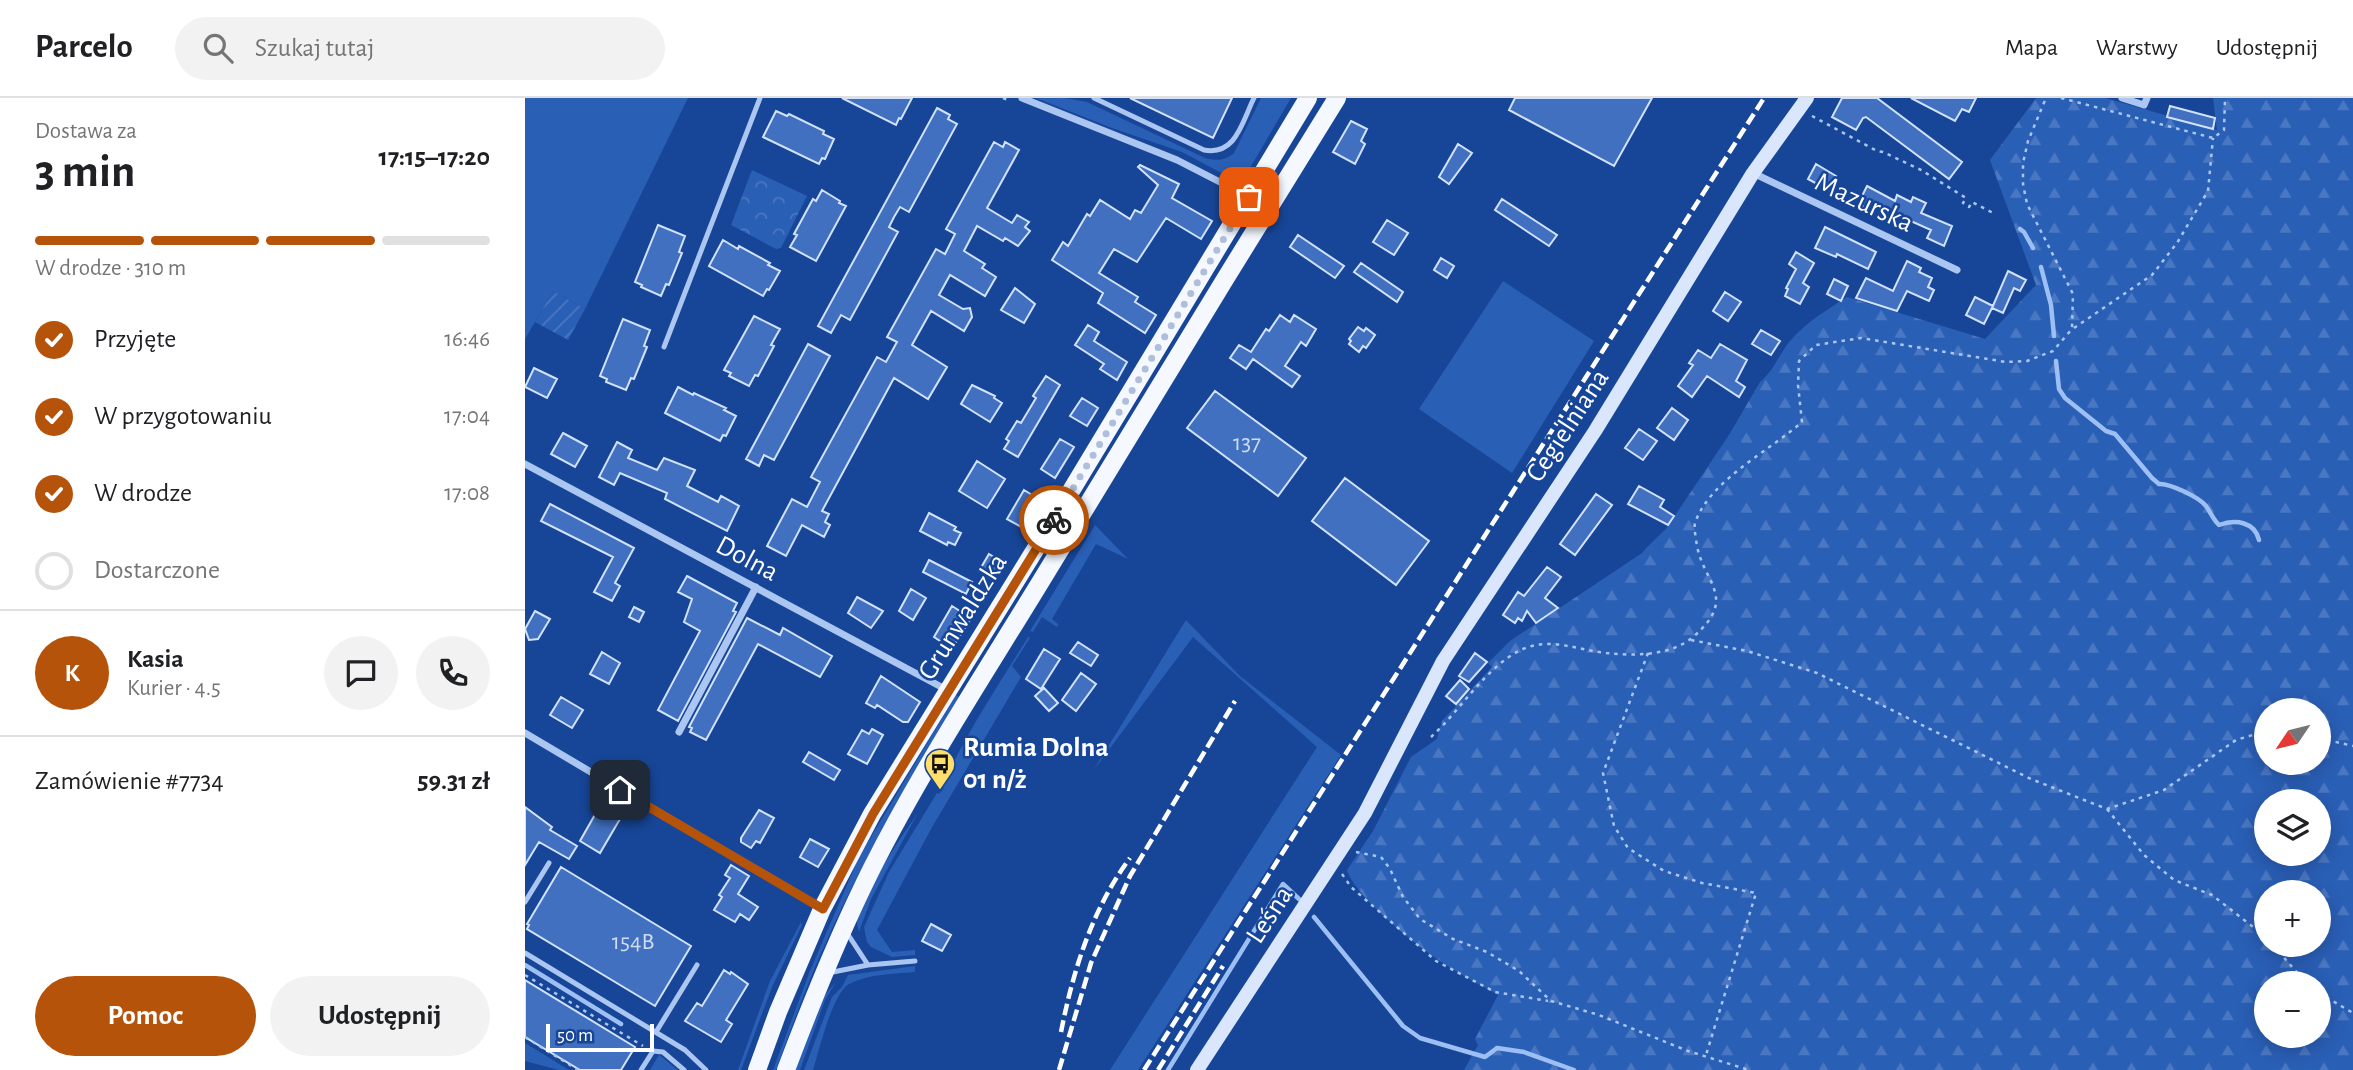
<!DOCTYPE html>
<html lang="pl">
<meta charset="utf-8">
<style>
body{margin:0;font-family:"Alegreya Sans",sans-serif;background:#f2f2f2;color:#202124;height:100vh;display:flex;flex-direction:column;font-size:26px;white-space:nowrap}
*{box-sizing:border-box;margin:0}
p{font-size:23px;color:#757577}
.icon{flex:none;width:38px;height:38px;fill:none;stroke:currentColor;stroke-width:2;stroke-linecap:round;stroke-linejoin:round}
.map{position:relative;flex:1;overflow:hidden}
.side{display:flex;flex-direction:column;background:#fff;width:525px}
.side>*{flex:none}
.needle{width:46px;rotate:235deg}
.tools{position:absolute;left:1729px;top:600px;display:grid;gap:14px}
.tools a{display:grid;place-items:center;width:77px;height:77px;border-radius:50%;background:#fff;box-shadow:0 4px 18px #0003;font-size:35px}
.scale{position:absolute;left:21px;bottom:18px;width:108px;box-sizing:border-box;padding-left:7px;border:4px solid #fff;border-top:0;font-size:19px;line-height:24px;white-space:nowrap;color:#fff;-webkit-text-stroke:5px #174698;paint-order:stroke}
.pin{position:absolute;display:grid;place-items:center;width:60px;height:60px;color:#fff;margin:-30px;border-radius:14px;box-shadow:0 4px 10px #0006}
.courier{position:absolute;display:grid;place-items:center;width:70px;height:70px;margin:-35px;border:5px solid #b45309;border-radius:50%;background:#fff;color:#222;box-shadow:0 2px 9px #0007}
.summary em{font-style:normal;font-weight:600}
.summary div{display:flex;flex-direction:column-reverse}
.summary{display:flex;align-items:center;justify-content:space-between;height:119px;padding:0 35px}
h1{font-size:46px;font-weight:600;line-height:52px}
.bar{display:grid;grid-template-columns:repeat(4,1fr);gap:10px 7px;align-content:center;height:84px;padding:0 35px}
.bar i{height:9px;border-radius:5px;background:#e0e0e0}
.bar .selected{background:#b45309}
.bar p{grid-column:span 4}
.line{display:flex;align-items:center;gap:18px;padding:0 35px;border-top:2px solid #e0e0e0}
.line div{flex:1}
.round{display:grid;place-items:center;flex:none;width:74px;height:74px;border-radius:37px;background:#f2f2f2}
ol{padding:0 35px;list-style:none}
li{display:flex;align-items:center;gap:21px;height:77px}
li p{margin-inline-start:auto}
li .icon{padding:7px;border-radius:50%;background:#b45309;color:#fff;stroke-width:4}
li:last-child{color:#757577}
li i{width:38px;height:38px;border:4px solid #e0e0e0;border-radius:50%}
.action{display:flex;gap:14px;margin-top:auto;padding:14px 35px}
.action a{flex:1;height:80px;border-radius:42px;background:#b45309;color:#fff;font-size:28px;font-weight:600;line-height:80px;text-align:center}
.action a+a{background:#f2f2f2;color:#202124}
header{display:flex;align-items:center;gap:42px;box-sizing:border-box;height:98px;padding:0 35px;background:#fff;border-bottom:2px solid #e0e0e0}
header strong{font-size:33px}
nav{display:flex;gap:38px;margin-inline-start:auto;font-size:24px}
.search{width:490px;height:63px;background:#f2f2f2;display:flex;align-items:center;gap:18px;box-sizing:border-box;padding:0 24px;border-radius:38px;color:#757577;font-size:26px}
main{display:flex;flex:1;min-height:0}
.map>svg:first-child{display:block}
.grass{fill:#2a5fb6}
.forest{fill:url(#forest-firs);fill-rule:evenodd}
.park{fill:url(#park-crowns)}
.garden{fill:url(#garden-furrows)}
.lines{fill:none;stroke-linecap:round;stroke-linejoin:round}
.stream{stroke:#9dbff4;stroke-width:4.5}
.building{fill:#4070bf;stroke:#d2e2fc;stroke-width:2}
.path{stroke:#abc6f1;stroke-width:2.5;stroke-dasharray:3.5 5;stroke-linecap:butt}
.lane{stroke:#abc6f1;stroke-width:5}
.street{stroke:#abc6f1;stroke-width:7}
.secondary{stroke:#d9e6fc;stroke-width:14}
.primary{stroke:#f5f8ff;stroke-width:18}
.rail{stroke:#fff;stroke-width:4.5;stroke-dasharray:12 5;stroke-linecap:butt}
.done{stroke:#aebedb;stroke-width:7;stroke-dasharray:0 12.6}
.route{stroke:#b45309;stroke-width:9}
.labels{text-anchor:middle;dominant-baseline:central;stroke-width:5;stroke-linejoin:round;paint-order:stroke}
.number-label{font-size:24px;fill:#cfdbef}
.street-label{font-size:28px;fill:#fff;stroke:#174698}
.poi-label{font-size:28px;font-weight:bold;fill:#fff;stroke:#174698;text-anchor:start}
</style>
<header>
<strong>Parcelo</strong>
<div class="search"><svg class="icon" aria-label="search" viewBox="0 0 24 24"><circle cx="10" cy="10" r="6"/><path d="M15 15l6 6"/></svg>Szukaj tutaj</div>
<nav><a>Mapa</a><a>Warstwy</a><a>Udostępnij</a></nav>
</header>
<main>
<section class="side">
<div class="summary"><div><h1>3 min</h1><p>Dostawa za</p></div><em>17:15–17:20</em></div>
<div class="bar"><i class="selected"></i><i class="selected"></i><i class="selected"></i><i></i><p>W drodze · 310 m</p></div>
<ol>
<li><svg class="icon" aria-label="check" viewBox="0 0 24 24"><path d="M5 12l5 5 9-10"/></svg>Przyjęte<p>16:46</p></li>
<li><svg class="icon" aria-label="check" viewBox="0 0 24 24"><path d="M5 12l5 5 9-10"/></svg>W przygotowaniu<p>17:04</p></li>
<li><svg class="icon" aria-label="check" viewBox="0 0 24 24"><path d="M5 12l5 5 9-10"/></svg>W drodze<p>17:08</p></li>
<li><i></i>Dostarczone</li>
</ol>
<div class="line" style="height:126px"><b class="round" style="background:#b45309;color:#fff">K</b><div><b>Kasia</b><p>Kurier · 4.5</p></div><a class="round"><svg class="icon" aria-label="chat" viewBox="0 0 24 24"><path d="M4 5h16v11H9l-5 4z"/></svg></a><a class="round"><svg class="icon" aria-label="phone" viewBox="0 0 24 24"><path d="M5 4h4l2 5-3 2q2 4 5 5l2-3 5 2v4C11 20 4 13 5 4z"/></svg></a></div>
<div class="line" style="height:91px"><div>Zamówienie #7734</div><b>59.31 zł</b></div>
<div class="action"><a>Pomoc</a><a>Udostępnij</a></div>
</section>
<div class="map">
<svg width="1828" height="972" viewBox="0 0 1828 972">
<defs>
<pattern id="forest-firs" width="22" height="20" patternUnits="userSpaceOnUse" patternTransform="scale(1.75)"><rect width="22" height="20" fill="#2a5fb6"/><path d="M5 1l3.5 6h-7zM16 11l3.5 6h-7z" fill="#4a77c1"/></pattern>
<pattern id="park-crowns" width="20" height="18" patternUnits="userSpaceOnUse" patternTransform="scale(1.75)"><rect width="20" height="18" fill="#2a5fb6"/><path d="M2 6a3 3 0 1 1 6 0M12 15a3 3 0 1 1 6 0" fill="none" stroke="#4a77c1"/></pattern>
<pattern id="garden-furrows" width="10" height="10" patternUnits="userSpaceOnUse" patternTransform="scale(1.75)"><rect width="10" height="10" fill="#2a5fb6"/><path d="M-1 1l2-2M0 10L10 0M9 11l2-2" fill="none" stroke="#4a77c1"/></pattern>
</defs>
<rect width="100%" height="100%" fill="#174698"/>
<path class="grass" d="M0 0H163L60 211 28 193 0 241Z
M511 0H540L562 4 680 60C692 63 699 63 709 55L736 0H766L722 75 714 78 707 75 704 79 657 54 587 30Z
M978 183 1069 243 987 375 894 311Z
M570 427 603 461 571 446 527 521 533 526 532 529 517 519 508 534 505 533Z
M661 522 715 578 816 657 613 972H585L792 649 668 539 568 673Z
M503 539 505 540 487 568 496 579 406 731 352 832 367 854 390 852V857L367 859 346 849 342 844 339 829 364 774 412 695 414 696 419 690 417 689C440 636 473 588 503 539Z
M431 597 435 600C389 676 343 752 306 833 285 878 268 925 251 972H248L285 873 334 759Z
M393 715 346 801 334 834C333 830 332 827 332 823 335 799 378 736 393 715Z
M276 824 277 827 247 889 216 972H213L245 883Z
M390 868V874C369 876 343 876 324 886 307 896 294 953 288 972H279L307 899 317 889 323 877Z
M311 884 300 902 275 972H270L298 899Z
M0 945 44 972H34L0 963Z
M134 957 153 972H125Z"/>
<path class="forest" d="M1511 0H1580L1692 32 1688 0H1828V972H939L953 947 950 941 973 897C952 885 930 874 911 860 888 845 829 797 822 772L848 733 886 659 912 641 917 623 967 569 963 565 985 543 1117 455C1124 446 1133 439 1141 431L1204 337 1235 284C1249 273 1254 256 1265 243 1281 224 1302 212 1322 199L1460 241 1511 187 1465 62ZM1741 612H1794V665H1741ZM1741 704H1794V756H1741ZM1741 794H1794V847H1741ZM1741 886H1794V938H1741Z"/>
<path class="park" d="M227 72 282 98 256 150 251 151 206 127Z"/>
<path class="garden" d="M28 193 60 211 43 242 10 224Z"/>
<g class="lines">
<path class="stream" d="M1495 131 1499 134 1508 150
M1516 169 1526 207 1529 238
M1531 263 1534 291 1540 300 1581 333 1590 336 1627 380 1634 386C1644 385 1674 399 1681 408 1686 415 1688 421 1694 427 1711 421 1730 424 1734 442
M789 819 878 928 895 940 960 959 972 950 999 954 1049 972
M0 867 96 926
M643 972 758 786 774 801"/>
</g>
<path class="building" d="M317 0H387L376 21 374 20 371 27Z
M605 0H707L688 40Z
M990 0H1127L1089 68 984 12Z
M1317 0H1352L1437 64 1424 81 1341 19 1338 20 1331 32 1307 19Z
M1386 0H1451L1444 14 1437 11 1430 23Z
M1645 8 1690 20 1688 31 1642 19Z
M412 10 425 17 423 21 432 26 384 114 375 109 369 119 364 129 373 134 325 222 316 217 306 235 293 228Z
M251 13 262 18 264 16 299 33 298 36 309 41 300 61 297 60 294 66 238 39Z
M826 23 842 31 836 43 840 46 830 66 808 54Z
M469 44 478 49 480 44 494 52 462 110 487 125 492 117 504 124 500 129 505 133 493 148 480 140 478 143 452 128 439 153 460 166 457 170 471 179 460 198 425 177 414 197 438 211 445 210 447 219 439 233 406 213 387 247 422 269 403 301 369 280 297 413 304 416 300 424 305 427 299 439 277 427 261 458 242 448 267 401 282 409 295 384 286 379 352 259 361 264 372 244 362 239 411 151 420 156 430 136 421 131Z
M933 46 947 55 924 86 914 79Z
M1291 66 1311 78 1303 92 1283 81Z
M615 67 654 86 647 100 687 123 676 141 641 120 612 164 589 151 574 175 613 199 610 204 631 217 620 235 573 205 578 195 527 162 538 144 543 148 562 116 565 118 575 102 605 121 610 112 616 115 633 87 613 69Z
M1342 88 1370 103 1372 97 1386 104 1388 99 1401 105 1396 115 1427 128 1419 148 1402 140 1406 132 1350 107 1347 113 1333 106Z
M297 92 315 103 314 105 321 108 291 163 265 149 272 137 269 136 288 101 291 103Z
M977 101 1032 137 1024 148 970 112Z
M862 122 883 135 869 157 848 144Z
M133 127 160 138 154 154 157 155 144 187 141 186 136 198 116 189 117 187 110 184Z
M1300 129 1351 154 1343 171 1312 156 1311 159 1290 150Z
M773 137 819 168 810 180 765 149Z
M198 142 213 151 214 148 245 165 243 167 255 173 244 192 242 191 238 198 184 168Z
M1271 154 1289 165 1278 185 1284 189 1275 206 1260 198 1263 191 1261 190 1271 171 1264 166Z
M916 160 929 168 922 180 909 172Z
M1382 163 1396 170 1394 174 1407 180 1403 189 1409 192 1404 203 1382 193 1372 213 1331 200 1341 180 1368 193Z
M836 165 878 194 872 204 829 174Z
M1483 173 1501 182 1495 193 1489 190 1478 215 1467 210Z
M1309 181 1323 188 1316 203 1302 196Z
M490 190 510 206 499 225 476 212Z
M1200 194 1216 204 1203 223 1188 213Z
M1450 199 1468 208 1459 226 1441 217Z
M755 217 765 224 769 217 791 231 781 248 776 244 760 268 775 278 767 289 728 261 721 271 705 260 714 247 726 254 741 231 744 233Z
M229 218 255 231 246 247 249 248 233 278 230 277 224 288 204 278 206 275 199 272Z
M98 221 125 232 119 248 122 249 109 281 106 280 101 292 81 284 82 281 75 278Z
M563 227 574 234 569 243 602 264 592 282 575 271 579 266 550 247Z
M833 229 839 233 841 230 850 237 841 250 838 248 834 254 824 246 826 243 824 241Z
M1236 232 1255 243 1246 257 1227 246Z
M283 246 305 258 249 362 239 357 234 368 221 361Z
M1195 246 1222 262 1211 283 1220 289 1214 299 1182 278 1167 299 1153 288 1168 267 1164 265 1173 252 1186 260Z
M9 270 32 281 22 300 0 289Z
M521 278 535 287 493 359 479 351 484 343 481 341 492 323 496 325 511 300 508 298Z
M447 287 470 298 469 300 477 305 465 324 436 306Z
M153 289 168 297 169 295 201 310 199 312 211 318 201 338 198 337 195 343 140 315Z
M690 293 781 360 753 398 662 330Z
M557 300 573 310 562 328 545 318Z
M1147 310 1163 322 1149 342 1132 330Z
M1114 331 1132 343 1118 362 1100 350Z
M38 335 62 348 50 369 26 356Z
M535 341 549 349 530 380 516 371Z
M92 344 107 352 103 360 132 372 139 360 170 372 162 388 193 404 196 398 214 408 202 433 140 401 142 395 95 375 89 387 74 379Z
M452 363 480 381 462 410 434 393Z
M820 380 904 443 871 487 787 423Z
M1114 388 1139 402 1135 409 1149 418 1143 427 1103 406Z
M499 392 517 403 500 431 482 421Z
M1071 396 1087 407 1050 457 1035 446Z
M25 406 109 450 90 485 95 488 87 503 69 494 88 459 16 423Z
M404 415 431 429 429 432 436 435 430 447 423 444 422 447 395 433Z
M464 456 479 465 469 482 454 473Z
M404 462 447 484 441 496 398 474Z
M1022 469 1036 479 1020 500 1033 510 1011 525 1002 513 997 523 993 520 990 525 978 517 993 494 999 498Z
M162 478 212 505 208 513 211 514 153 623 133 612 175 533 159 524 167 501 153 494Z
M386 491 401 500 388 522 374 513Z
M332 499 358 513 346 530 323 515Z
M427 508 446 520 427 551 409 539Z
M109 509 119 514 114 524 104 519Z
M10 513 25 521 13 541 4 542 0 531Z
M222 520 255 537 258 530 307 558 295 579 233 546 181 642 165 634 167 630 164 629Z
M553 544 573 557 566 568 545 555Z
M519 551 535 561 516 591 501 581Z
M77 554 95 565 84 586 65 576Z
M950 555 962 564 944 584 934 578Z
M556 575 571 586 551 613 537 602Z
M356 578 395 604 383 624H378L352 607 350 610 341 605Z
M935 582 944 591 931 606 921 598Z
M519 590 533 605 524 613 510 598Z
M36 599 58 612 47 630 25 617Z
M347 631 358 637 342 666 323 656 337 632 344 636Z
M284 654 315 672 309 682 278 664Z
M80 699 97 709 91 718 95 721 75 755 55 743Z
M0 709 27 729 25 732 52 748 44 761 14 744 0 767Z
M234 712 249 720 235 745 231 743 226 750 216 744V740Z
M285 741 304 751 293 769 275 759Z
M206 767 224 778 213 796 233 809 224 822 215 816 210 824 189 812 197 799 194 797 205 780 200 777Z
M36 769 166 848 130 908 2 831 4 827 2 826Z
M406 826 426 837 417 853 397 843Z
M199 872 205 876 206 874 223 886 201 922 207 926 196 944 160 923 172 905 177 908Z
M0 882 110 949 96 972H55L0 939Z"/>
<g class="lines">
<path class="path" d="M478 0 486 3
M1536 0 1688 40 1699 32 1700 0
M1287 18 1352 53 1358 54 1396 72 1441 100 1438 105 1444 109 1447 104 1470 116
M1549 230 1627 177 1652 145 1683 93 1688 40
M1166 542 1222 553 1292 575 1506 681 1582 711 1639 692 1711 642 1741 633
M1123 555 1078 675 1089 728 1103 750 1139 773 1177 785 1231 795 1181 957
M906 639C935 613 962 567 998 551 1025 539 1053 552 1081 555 1109 558 1146 558 1168 539 1216 498 1175 484 1171 441 1170 435 1169 430 1170 425 1185 382 1243 354 1277 324L1273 287 1274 263 1291 247 1336 240 1481 264 1502 263 1528 253 1547 231 1548 196 1502 106 1498 86V65L1503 43 1521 0
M1794 640 1828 648
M1582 711 1619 757 1649 782 1687 797 1741 839
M831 754 856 759 865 771 878 799 895 821 928 841 962 854 994 873 1026 903 1074 917 1163 953 1224 972
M817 776 826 789 911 863 970 894 1023 903
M1748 847 1782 886
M0 877 118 948
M1794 895 1828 915
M0 939 53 972"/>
<path class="lane" d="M569 0 679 52C711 58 717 24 729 0
M139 249 235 0
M0 804 24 765
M322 835 343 867
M0 855 160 952 181 972
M303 875 343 867 390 863
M131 934 172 867
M116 972 128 953 138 954 159 972"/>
<path class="street" d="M497 0 652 62 724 99
M1597 0 1619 7 1622 0
M1228 75 1432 172
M0 366 422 592
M154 634 231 489
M0 635 297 811"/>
<path class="secondary" d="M672 972 840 715 918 563 1070 333 1228 75 1282 0"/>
<path class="primary" d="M232 972 253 914 297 811 347 716 529 421 783 0
M261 972C287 903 314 836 347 770 399 667 464 569 524 470 619 313 715 156 812 0"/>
<path class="rail" d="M536 934C548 873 567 811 605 760
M534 972 566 865 605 778 710 603
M619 972 1239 0
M633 972 698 868"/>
</g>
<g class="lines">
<path class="done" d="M529 422 724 99"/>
<path class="route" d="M95 692 298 811 348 716 529 422"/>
</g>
<defs>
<g id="bus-pin" transform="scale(1.575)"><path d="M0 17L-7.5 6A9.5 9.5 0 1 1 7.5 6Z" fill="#ffdf6b" stroke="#174698"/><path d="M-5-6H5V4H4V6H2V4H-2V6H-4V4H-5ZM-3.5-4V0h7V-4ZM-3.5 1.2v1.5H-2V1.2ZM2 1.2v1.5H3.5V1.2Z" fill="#111"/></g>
</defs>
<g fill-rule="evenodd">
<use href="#bus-pin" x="415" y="666"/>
</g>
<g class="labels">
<g class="number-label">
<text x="722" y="345">137</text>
<text x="108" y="844">154B</text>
</g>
<g class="street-label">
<text transform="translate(1339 105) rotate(25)">Mazurska</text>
<text transform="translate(1043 328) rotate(-57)">Cegielniana</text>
<text transform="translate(222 461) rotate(28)">Dolna</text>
<text transform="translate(438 519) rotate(-58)">Grunwaldzka</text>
<text transform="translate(745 817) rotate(-57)">Leśna</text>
</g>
<g class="poi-label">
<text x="438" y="650">Rumia Dolna<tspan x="438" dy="32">01 n/ż</tspan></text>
</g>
</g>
</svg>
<div class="tools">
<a><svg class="needle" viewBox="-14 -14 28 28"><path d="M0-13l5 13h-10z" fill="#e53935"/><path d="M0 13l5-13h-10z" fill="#757577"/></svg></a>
<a><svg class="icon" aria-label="layers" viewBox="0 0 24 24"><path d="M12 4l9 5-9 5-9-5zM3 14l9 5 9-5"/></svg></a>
<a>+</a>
<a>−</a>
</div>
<div class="scale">50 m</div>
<div class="pin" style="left:724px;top:99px;background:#ea580c"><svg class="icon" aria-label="bag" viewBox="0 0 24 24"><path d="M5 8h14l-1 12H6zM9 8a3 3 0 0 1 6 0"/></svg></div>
<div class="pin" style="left:95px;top:692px;background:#1f2937"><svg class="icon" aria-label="home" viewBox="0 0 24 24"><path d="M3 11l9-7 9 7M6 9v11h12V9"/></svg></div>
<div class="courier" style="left:529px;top:422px"><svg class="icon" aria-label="bike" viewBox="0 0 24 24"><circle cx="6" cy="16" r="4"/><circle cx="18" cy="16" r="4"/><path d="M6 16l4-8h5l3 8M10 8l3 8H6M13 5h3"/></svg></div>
</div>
</main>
